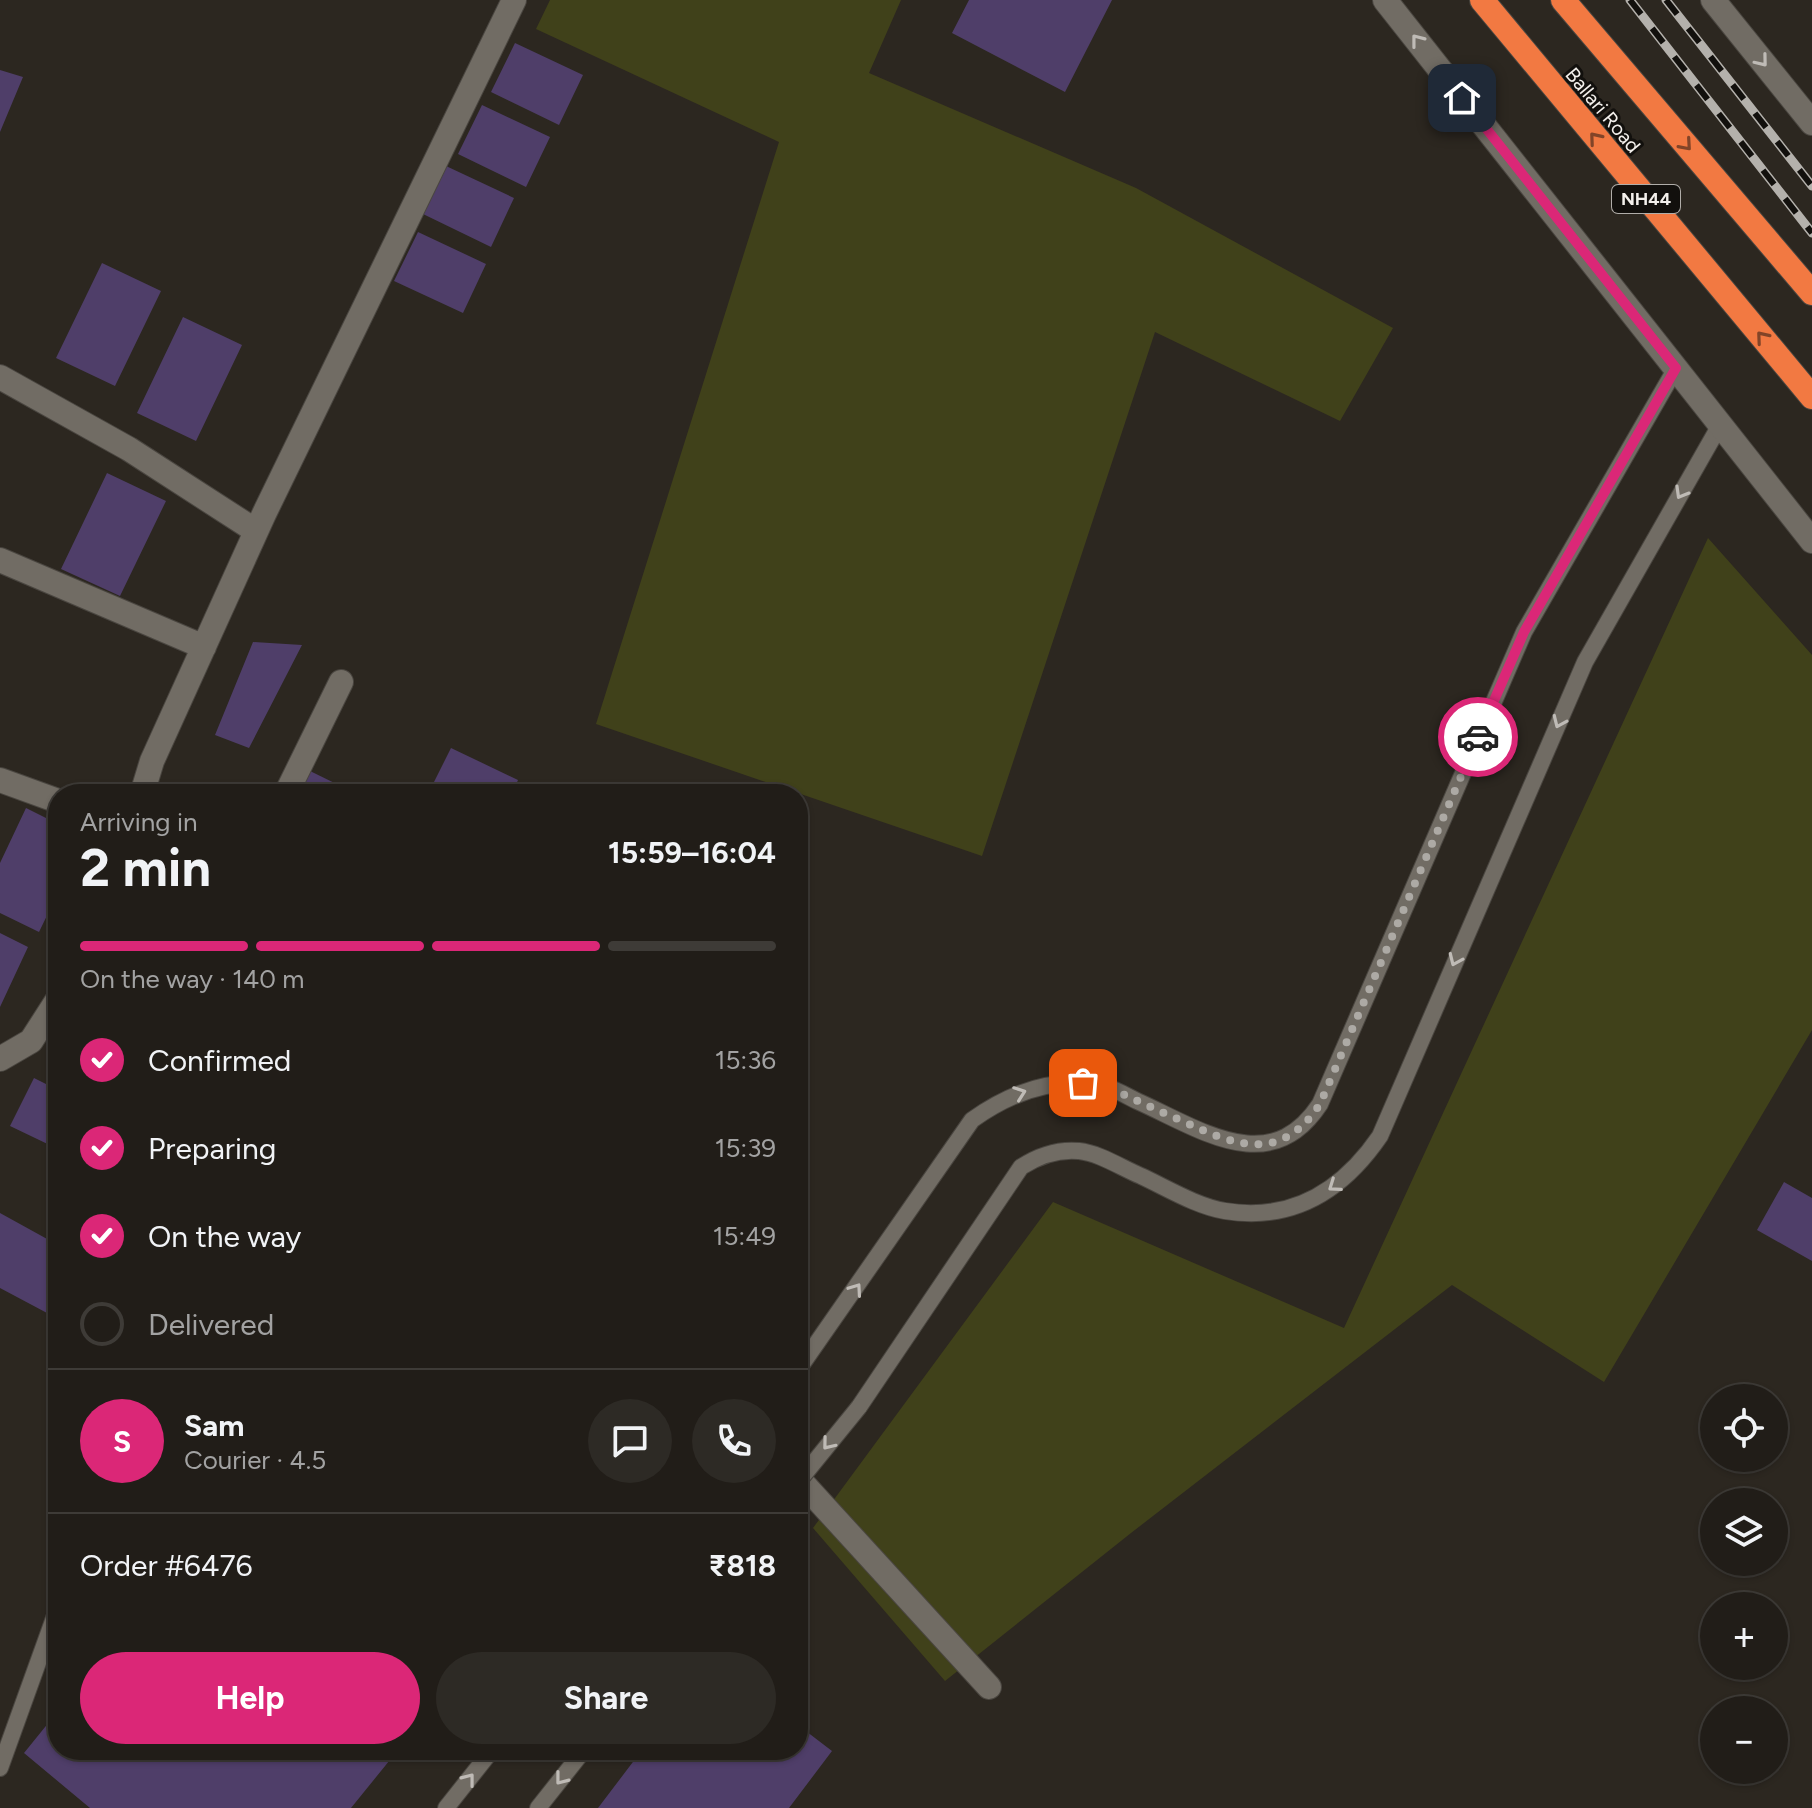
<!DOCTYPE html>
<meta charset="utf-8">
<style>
body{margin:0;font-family:Figtree,sans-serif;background:#2d2a25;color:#f1f3f6;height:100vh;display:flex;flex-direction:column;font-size:30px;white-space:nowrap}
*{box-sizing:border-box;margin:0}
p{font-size:26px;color:#a2a2a2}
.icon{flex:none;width:44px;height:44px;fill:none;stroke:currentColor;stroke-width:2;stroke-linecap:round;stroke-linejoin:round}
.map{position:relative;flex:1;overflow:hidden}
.side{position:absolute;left:48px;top:784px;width:760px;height:976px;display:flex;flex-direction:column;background:#211d18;border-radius:32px;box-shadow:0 2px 6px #0004,0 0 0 2px #3e3b37}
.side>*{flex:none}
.controls{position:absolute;left:1700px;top:1384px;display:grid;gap:16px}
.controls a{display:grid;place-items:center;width:88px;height:88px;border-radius:50%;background:#211d18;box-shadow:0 2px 6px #0004,0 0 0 2px #3e3b37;font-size:40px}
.pin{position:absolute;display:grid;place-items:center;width:68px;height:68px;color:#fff;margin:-34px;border-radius:16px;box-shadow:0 4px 12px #0006}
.courier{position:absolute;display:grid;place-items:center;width:80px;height:80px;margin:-40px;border:6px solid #db2777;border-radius:50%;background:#fff;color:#222;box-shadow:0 2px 10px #0007}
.headline em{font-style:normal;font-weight:700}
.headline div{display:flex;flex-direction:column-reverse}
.headline{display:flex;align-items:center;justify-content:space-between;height:136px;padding:0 32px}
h1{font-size:52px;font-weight:700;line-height:60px}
.bar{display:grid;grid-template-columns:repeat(4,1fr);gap:12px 8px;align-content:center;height:96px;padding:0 32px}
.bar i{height:10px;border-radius:6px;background:#3e3b37}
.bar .current{background:#db2777}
.bar p{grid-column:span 4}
.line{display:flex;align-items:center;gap:20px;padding:0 32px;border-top:2px solid #3e3b37}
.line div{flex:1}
.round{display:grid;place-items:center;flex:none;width:84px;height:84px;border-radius:42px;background:#2d2a25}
ol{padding:0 32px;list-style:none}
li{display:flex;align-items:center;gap:24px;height:88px}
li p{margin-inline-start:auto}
li .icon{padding:8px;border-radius:50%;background:#db2777;color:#fff;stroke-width:4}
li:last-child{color:#a2a2a2}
li i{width:44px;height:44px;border:4px solid #3e3b37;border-radius:50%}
.cta{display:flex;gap:16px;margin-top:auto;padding:16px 32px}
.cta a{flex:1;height:92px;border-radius:48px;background:#db2777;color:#fff;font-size:32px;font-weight:700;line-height:92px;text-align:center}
.cta a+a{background:#2d2a25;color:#f1f3f6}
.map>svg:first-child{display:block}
.green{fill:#40411a}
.building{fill:#4f3e69}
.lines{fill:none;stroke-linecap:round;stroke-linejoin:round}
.lane-casing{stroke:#4a4640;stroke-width:18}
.street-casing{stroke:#4a4640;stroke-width:26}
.secondary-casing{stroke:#4a4640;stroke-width:26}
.highway-casing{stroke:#4a4640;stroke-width:26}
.lane{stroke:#716c64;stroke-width:16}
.street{stroke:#716c64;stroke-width:24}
.secondary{stroke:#716c64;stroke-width:24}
.highway{stroke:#f27942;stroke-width:24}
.rail-casing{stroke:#b4b1ac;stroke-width:9}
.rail{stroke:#12100d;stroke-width:6;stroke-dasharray:18;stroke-linecap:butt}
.lane-bridge-casing{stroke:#4a4640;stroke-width:18;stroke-linecap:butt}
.lane-bridge{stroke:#716c64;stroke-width:16}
.oneway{stroke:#bfbbb6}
.oneway2{stroke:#824428}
.done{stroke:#adaaa5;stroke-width:8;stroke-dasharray:0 14.4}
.route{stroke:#db2777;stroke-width:10}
.labels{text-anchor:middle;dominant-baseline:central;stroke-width:6;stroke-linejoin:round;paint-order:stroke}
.shield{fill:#12100d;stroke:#b0ada9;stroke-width:2}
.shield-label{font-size:18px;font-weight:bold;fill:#f3f0ec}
.street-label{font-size:20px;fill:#f3f0ec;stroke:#12100d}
</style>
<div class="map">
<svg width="1812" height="1808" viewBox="0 0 1812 1808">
<rect width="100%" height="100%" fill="#2c2720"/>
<path class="green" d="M550 0H901L869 73 1136 188 1393 328 1340 421 1155 332 982 856 596 724 779 142 536 29Z
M1708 538 1812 655V1030L1604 1382 1452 1285 1131 1533 945 1681 813 1528 1053 1202 1344 1328Z"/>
<path class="building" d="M969 0H1112L1065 92 952 33Z
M515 43 583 75 559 125 491 92Z
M0 70 23 77 0 132Z
M482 105 550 137 526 187 458 154Z
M446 166 514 198 491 247 423 214Z
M418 232 486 264 463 313 394 281Z
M102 263 161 291 115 386 56 358Z
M183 317 242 345 196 441 137 413Z
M107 473 166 501 120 596 61 569Z
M253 642 302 645 249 748 215 735Z
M451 748 518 780 512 794H428Z
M310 771 357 794H299Z
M26 808 58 824V893L39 932 0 913V863Z
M0 933 28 947 0 1007Z
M34 1078 58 1090V1149L10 1126Z
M1784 1182 1812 1198V1261L1757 1230Z
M0 1213 58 1245V1285L47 1313 0 1288Z
M58 1711V1750H398L351 1808H90L24 1753Z
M798 1725 832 1751 789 1808H598L642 1750H798Z"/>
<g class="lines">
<g class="lane-casing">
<path id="lane" d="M798 1370 972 1120C1011 1092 1055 1076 1104 1086 1115 1089 1127 1096 1137 1101 1200 1129 1270 1180 1320 1104L1524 632 1676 368
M859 1407 1021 1167C1038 1156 1058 1149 1079 1151 1099 1153 1122 1168 1141 1176 1167 1188 1196 1206 1225 1211 1293 1222 1343 1190 1380 1136L1585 662 1720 425
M0 1768 58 1607
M446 1808 492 1750
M538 1808 584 1750"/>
</g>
<g class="street-casing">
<path id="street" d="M0 377 129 449 256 531
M0 560 204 647
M0 780 58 801
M142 794 152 761 264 514 514 0
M286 794 341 682
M0 1059 31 1041 58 999
M798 1478 989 1687"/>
</g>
<g class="secondary-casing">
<path id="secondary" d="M1385 0 1812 541
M1713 0 1812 123"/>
</g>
<g class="highway-casing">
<path id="highway" d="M1482 0 1812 397
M1563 0 1812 293"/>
</g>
<use href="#lane" class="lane"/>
<use href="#street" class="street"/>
<use href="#secondary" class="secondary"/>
<use href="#highway" class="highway"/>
<g class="rail-casing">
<path id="rail" d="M1630 0 1812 233
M1666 0 1812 186"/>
</g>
<use href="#rail" class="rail"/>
<g class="lane-bridge-casing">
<path id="lane-bridge" d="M798 1482 859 1407"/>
</g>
<use href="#lane-bridge" class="lane-bridge"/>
</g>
<defs><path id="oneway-chevron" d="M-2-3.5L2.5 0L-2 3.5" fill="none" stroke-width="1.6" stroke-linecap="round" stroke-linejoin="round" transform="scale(2)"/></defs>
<g class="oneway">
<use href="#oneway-chevron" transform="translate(1417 40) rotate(-128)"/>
<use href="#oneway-chevron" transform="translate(1762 61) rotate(51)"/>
<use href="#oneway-chevron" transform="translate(1681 493) rotate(120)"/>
<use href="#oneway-chevron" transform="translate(1559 722) rotate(114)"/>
<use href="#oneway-chevron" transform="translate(1455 960) rotate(114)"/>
<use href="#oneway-chevron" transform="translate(1020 1093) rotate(-20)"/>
<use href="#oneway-chevron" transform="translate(1334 1186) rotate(145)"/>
<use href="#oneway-chevron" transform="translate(856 1289) rotate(-55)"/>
<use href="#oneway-chevron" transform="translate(828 1444) rotate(129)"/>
<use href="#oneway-chevron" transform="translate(469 1779) rotate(-52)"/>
<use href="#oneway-chevron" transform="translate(561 1779) rotate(128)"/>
</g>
<g class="oneway2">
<use href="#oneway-chevron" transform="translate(1595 138) rotate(-130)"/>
<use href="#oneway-chevron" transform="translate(1686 145) rotate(49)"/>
<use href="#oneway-chevron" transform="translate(1762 337) rotate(-130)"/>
</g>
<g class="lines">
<path class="done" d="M1083 1083 1107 1087C1131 1098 1155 1109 1180 1120 1234 1145 1280 1165 1320 1104L1478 737"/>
<path class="route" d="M1462 98 1676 368 1524 632 1478 737"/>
</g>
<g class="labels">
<rect class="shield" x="1612" y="185" width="68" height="28" rx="6"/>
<g class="shield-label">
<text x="1646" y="199">NH44</text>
</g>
<g class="street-label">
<text transform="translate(1603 110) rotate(50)">Ballari Road</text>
</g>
</g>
</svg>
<div class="controls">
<a><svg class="icon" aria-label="locate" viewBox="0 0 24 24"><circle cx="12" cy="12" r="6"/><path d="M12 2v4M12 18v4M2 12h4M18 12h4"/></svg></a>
<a><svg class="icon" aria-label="layers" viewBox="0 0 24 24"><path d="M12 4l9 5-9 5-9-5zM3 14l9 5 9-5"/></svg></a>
<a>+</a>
<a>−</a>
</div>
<div class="pin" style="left:1083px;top:1083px;background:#ea580c"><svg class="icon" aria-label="bag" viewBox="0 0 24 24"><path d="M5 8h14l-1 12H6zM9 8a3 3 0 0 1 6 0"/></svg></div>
<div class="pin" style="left:1462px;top:98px;background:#1f2937"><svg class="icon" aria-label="home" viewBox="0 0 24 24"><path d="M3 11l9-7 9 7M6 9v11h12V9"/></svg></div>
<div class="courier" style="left:1478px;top:737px"><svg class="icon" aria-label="car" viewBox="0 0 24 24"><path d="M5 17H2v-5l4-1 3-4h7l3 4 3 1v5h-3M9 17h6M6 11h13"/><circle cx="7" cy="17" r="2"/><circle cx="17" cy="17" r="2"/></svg></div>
<section class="side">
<div class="headline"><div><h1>2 min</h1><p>Arriving in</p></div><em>15:59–16:04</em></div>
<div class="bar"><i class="current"></i><i class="current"></i><i class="current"></i><i></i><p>On the way · 140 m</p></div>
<ol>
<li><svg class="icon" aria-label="check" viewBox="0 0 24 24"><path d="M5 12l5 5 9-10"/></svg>Confirmed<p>15:36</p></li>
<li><svg class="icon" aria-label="check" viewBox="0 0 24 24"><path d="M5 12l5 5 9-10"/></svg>Preparing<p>15:39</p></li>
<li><svg class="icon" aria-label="check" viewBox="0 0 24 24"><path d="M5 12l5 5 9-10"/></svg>On the way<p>15:49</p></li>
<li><i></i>Delivered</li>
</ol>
<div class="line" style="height:144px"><b class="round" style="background:#db2777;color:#fff">S</b><div><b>Sam</b><p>Courier · 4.5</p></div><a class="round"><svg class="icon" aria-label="chat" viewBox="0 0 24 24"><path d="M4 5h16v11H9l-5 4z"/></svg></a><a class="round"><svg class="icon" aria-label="phone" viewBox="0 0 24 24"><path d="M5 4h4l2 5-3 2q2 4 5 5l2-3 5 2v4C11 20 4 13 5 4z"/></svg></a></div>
<div class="line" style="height:104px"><div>Order #6476</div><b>₹818</b></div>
<div class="cta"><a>Help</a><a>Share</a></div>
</section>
</div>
